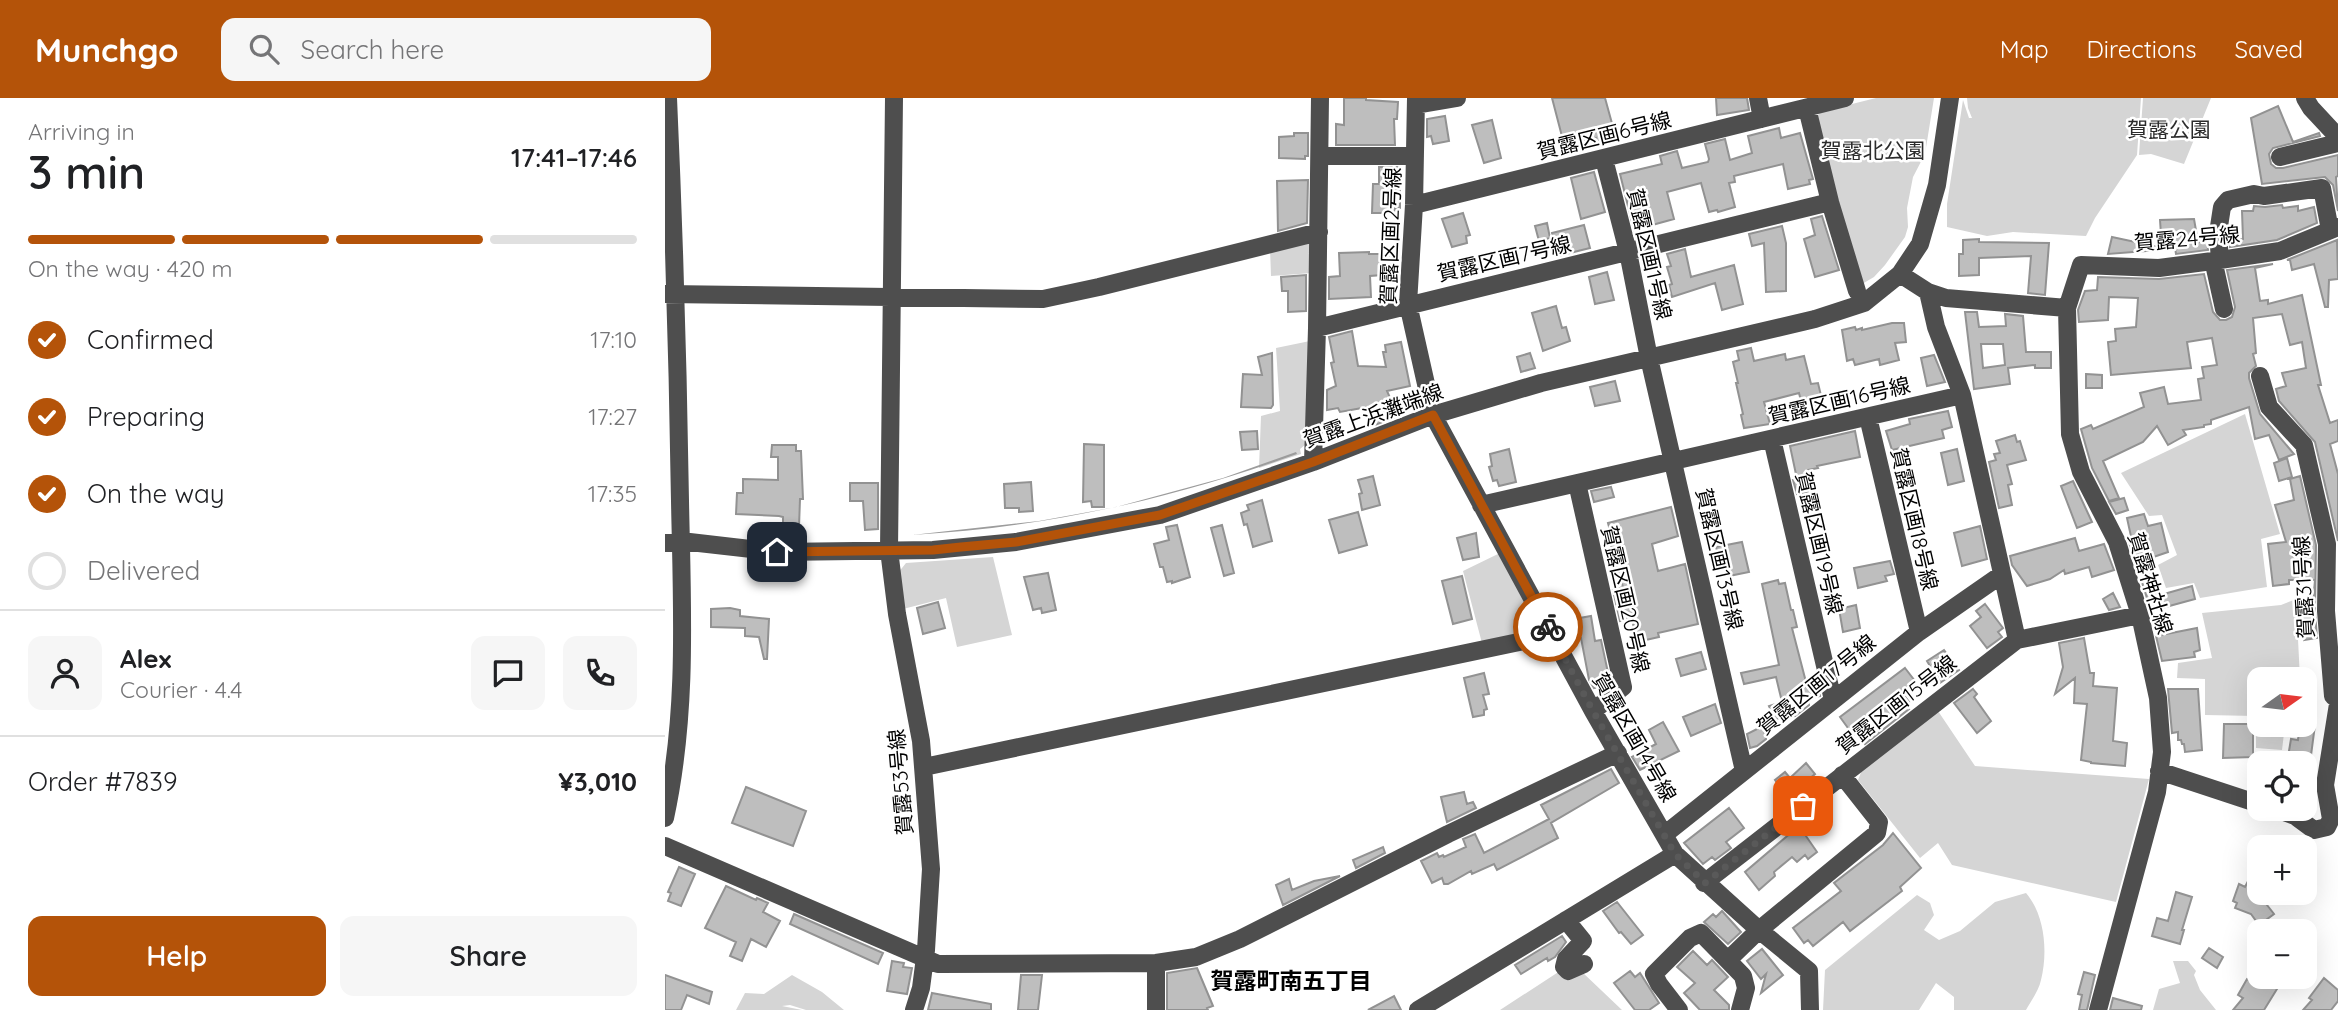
<!DOCTYPE html>
<meta charset="utf-8">
<style>
body{margin:0;font-family:Quicksand,"Noto Sans JP",sans-serif;background:#f6f6f6;color:#202124;height:100vh;display:flex;flex-direction:column;font-size:26px;white-space:nowrap}
*{box-sizing:border-box;margin:0}
p{font-size:23px;color:#757577}
.icon{flex:none;width:38px;height:38px;fill:none;stroke:currentColor;stroke-width:2;stroke-linecap:round;stroke-linejoin:round}
.map{position:relative;flex:1;overflow:hidden}
.details{display:flex;flex-direction:column;background:#fff;width:665px}
.details>*{flex:none}
.needle{width:46px;rotate:76deg}
.tools{position:absolute;left:1582px;top:569px;display:grid;gap:14px}
.tools a{display:grid;place-items:center;width:70px;height:70px;border-radius:14px;background:#fff;box-shadow:0 7px 28px #0002;font-size:35px}
.pin{position:absolute;display:grid;place-items:center;width:60px;height:60px;color:#fff;margin:-30px;border-radius:14px;box-shadow:0 4px 10px #0006}
.courier{position:absolute;display:grid;place-items:center;width:70px;height:70px;margin:-35px;border:5px solid #b45309;border-radius:50%;background:#fff;color:#222;box-shadow:0 2px 9px #0007}
.summary em{font-style:normal;font-weight:600}
.summary div{display:flex;flex-direction:column-reverse}
.summary{display:flex;align-items:center;justify-content:space-between;height:119px;padding:0 28px}
h1{font-size:46px;font-weight:600;line-height:52px}
.bar{display:grid;grid-template-columns:repeat(4,1fr);gap:10px 7px;align-content:center;height:84px;padding:0 28px}
.bar i{height:9px;border-radius:5px;background:#e0e0e0}
.bar .current{background:#b45309}
.bar p{grid-column:span 4}
.line{display:flex;align-items:center;gap:18px;padding:0 28px;border-top:2px solid #e0e0e0}
.line div{flex:1}
.round{display:grid;place-items:center;flex:none;width:74px;height:74px;border-radius:14px;background:#f6f6f6}
ol{padding:0 28px;list-style:none}
li{display:flex;align-items:center;gap:21px;height:77px}
li p{margin-inline-start:auto}
li .icon{padding:7px;border-radius:50%;background:#b45309;color:#fff;stroke-width:4}
li:last-child{color:#757577}
li i{width:38px;height:38px;border:4px solid #e0e0e0;border-radius:50%}
.action{display:flex;gap:14px;margin-top:auto;padding:14px 28px}
.action a{flex:1;height:80px;border-radius:14px;background:#b45309;color:#fff;font-size:28px;font-weight:600;line-height:80px;text-align:center}
.action a+a{background:#f6f6f6;color:#202124}
header{display:flex;align-items:center;gap:42px;box-sizing:border-box;height:98px;padding:0 35px;background:#b45309;color:#fff}
header strong{font-size:33px}
nav{display:flex;gap:38px;margin-inline-start:auto;font-size:24px}
.search{width:490px;height:63px;background:#f6f6f6;display:flex;align-items:center;gap:18px;box-sizing:border-box;padding:0 24px;border-radius:14px;color:#757577;font-size:26px}
main{display:flex;flex:1;min-height:0}
.map>svg:first-child{display:block}
.green{fill:#d5d5d5}
.water{fill:#9c9c9c}
.building{fill:#bebebe;stroke:#929292;stroke-width:2;fill-rule:evenodd}
.lines{fill:none;stroke-linecap:round;stroke-linejoin:round}
.minor{stroke:#4e4e4e;stroke-width:18}
.done{stroke:#595959;stroke-width:7;stroke-dasharray:0 12.6}
.route{stroke:#b45309;stroke-width:9}
.labels{text-anchor:middle;dominant-baseline:central;stroke-width:5;stroke-linejoin:round;paint-order:stroke}
.park-label{font-size:21px;fill:#2c2c2c;stroke:#fff}
.street-label{font-size:21px;fill:#000;stroke:#fff}
.neighbourhood-label{font-size:23px;font-weight:bold;fill:#000;stroke:#fff}
</style>
<header>
<strong>Munchgo</strong>
<div class="search"><svg class="icon" aria-label="search" viewBox="0 0 24 24"><circle cx="10" cy="10" r="6"/><path d="M15 15l6 6"/></svg>Search here</div>
<nav><a>Map</a><a>Directions</a><a>Saved</a></nav>
</header>
<main>
<section class="details">
<div class="summary"><div><h1>3 min</h1><p>Arriving in</p></div><em>17:41–17:46</em></div>
<div class="bar"><i class="current"></i><i class="current"></i><i class="current"></i><i></i><p>On the way · 420 m</p></div>
<ol>
<li><svg class="icon" aria-label="check" viewBox="0 0 24 24"><path d="M5 12l5 5 9-10"/></svg>Confirmed<p>17:10</p></li>
<li><svg class="icon" aria-label="check" viewBox="0 0 24 24"><path d="M5 12l5 5 9-10"/></svg>Preparing<p>17:27</p></li>
<li><svg class="icon" aria-label="check" viewBox="0 0 24 24"><path d="M5 12l5 5 9-10"/></svg>On the way<p>17:35</p></li>
<li><i></i>Delivered</li>
</ol>
<div class="line" style="height:126px"><a class="round"><svg class="icon" aria-label="person" viewBox="0 0 24 24"><circle cx="12" cy="8" r="4"/><path d="M4 21q1-7 8-7t8 7"/></svg></a><div><b>Alex</b><p>Courier · 4.4</p></div><a class="round"><svg class="icon" aria-label="chat" viewBox="0 0 24 24"><path d="M4 5h16v11H9l-5 4z"/></svg></a><a class="round"><svg class="icon" aria-label="phone" viewBox="0 0 24 24"><path d="M5 4h4l2 5-3 2q2 4 5 5l2-3 5 2v4C11 20 4 13 5 4z"/></svg></a></div>
<div class="line" style="height:91px"><div>Order #7839</div><b>¥3,010</b></div>
<div class="action"><a>Help</a><a>Share</a></div>
</section>
<div class="map">
<svg width="1673" height="912" viewBox="0 0 1673 912">
<rect width="100%" height="100%" fill="#fff"/>
<path class="green" d="M1211 0H1269L1260 56 1248 79 1242 110 1243 129 1240 139 1220 167 1209 179 1192 189 1150 22 1155 14Z
M1302 0H1476L1472 57 1430 120 1421 138 1348 134 1322 138 1282 129V106L1298 2 1304 20H1307L1303 10Z
M1478 0H1546L1519 66 1486 56 1474 57Z
M648 139 647 175 606 178 605 150Z
M645 243 646 342 635 351 636 356 594 370 596 318 615 313 611 250Z
M1580 316 1615 436 1596 441 1602 489 1535 500 1529 485 1501 490 1493 467 1512 457 1497 417 1484 418 1456 375Z
M835 455 877 531 818 549 798 473Z
M328 459 347 537 292 549 281 500 238 511 233 475 241 465Z
M1631 501 1635 581H1594V626L1620 627 1617 652 1591 650V618L1540 617V581L1512 580 1513 565 1547 560 1537 515 1616 507Z
M1273 613 1310 668 1484 681 1451 804 1287 767 1273 745 1255 760 1193 682 1199 667Z
M1361 795C1380 817 1383 854 1376 882 1374 892 1366 903 1361 912H1289V899L1271 885 1254 912H1158L1160 872 1252 797 1265 805 1269 817 1259 832 1274 842 1295 833 1330 804Z
M1508 863H1523L1531 873 1529 877 1535 892 1551 912H1488L1494 891 1515 885Z
M898 871 916 873 957 912H835Z
M127 877 157 894 179 912H141L125 907 117 908 137 912H71L80 895 99 896Z"/>
<path class="water" d="M631 354 632 356C503 402 383 429 247 437L374 423 451 409 558 380Z"/>
<path class="building" d="M679 0H701V2L733 4 732 21H729L730 47H671V26L679 27Z
M887 0H940L951 40 932 44 931 40 899 46Z
M1051 0H1082L1084 12 1052 17Z
M1613 8 1628 44 1654 35 1655 38 1608 50 1604 56 1606 66 1611 70H1618L1673 57V78L1671 79 1673 113 1668 87 1660 79 1597 86 1586 20Z
M780 18 784 43 768 46 766 38 762 39V21Z
M827 22 836 60 819 65 807 27Z
M1114 30 1116 40 1135 35 1148 81 1144 82 1145 86 1123 91 1118 66 1069 78 1070 84 1064 85 1070 109 1053 114 1052 112 1044 114 1036 85 1002 94 1009 121 969 132 955 76 997 66 995 58 1012 53 1017 70 1043 64 1044 61 1040 46 1060 41 1065 62 1087 55 1083 38Z
M629 35H643V58H640V61L614 60V39L629 38Z
M714 69H735V110H730V115H707L708 86H714Z
M929 74 940 114 916 121 906 80Z
M643 82 642 125 613 133 612 83Z
M1617 107 1618 110 1633 108V113L1649 109 1652 125 1612 142 1565 149V142L1578 141 1577 113H1588L1589 108 1600 109Z
M798 115 805 137 801 138 802 145 787 149 777 121Z
M1157 118 1174 172 1150 179 1139 141 1150 137 1146 121Z
M1529 121 1533 144 1542 143 1543 152 1511 156 1510 150 1497 151 1495 122Z
M882 125 885 140 874 143 870 128Z
M919 127 925 150 893 158 887 135Z
M1117 128 1121 145V193L1101 194 1099 145 1087 148 1084 136Z
M1447 139 1494 149V152L1443 156Z
M1314 141V144L1384 145 1380 197 1363 195 1366 158 1314 160V177L1294 178V156H1298V142Z
M1672 142 1673 181 1664 182 1663 209H1660L1649 166 1627 172 1625 162H1622Z
M1020 151 1026 179 1069 167 1078 206 1057 212 1050 185 1007 199 1004 187 1007 186 1002 169 1006 168 1002 156Z
M704 154V156H730V176L705 178 706 199 664 201V179L675 178 674 155Z
M1608 166 1590 170 1595 203 1603 202V206L1637 197 1656 287H1653L1665 325 1673 322V343L1665 346 1673 376V443L1650 344 1614 303 1611 291 1621 288 1617 275 1641 270 1637 244 1625 247 1617 216 1588 220 1591 255 1588 256 1591 268 1584 275V280L1595 316 1629 356 1614 362 1604 337 1590 341 1584 309 1546 322V326L1539 327V329L1518 332 1521 337 1503 347 1492 328 1478 344 1438 363 1454 400 1444 403 1427 370 1416 331 1426 327 1428 331 1479 309 1475 295 1499 289 1503 306 1536 302 1533 281 1539 280 1537 269 1552 267 1547 240 1522 244 1526 270 1446 277 1443 244 1451 243 1450 231 1471 229 1473 200 1444 199 1443 222 1414 224 1413 212 1420 193 1432 192 1433 179 1494 181 1539 176 1548 214 1555 222H1561L1567 219 1570 209 1562 172Z
M942 174 949 202 930 206 924 179Z
M641 177V213L623 214V193H617L616 179Z
M891 208 897 230 901 229 905 243 878 253 867 215Z
M1300 214H1312L1314 229 1341 228 1340 216 1358 218 1361 254H1386V270H1370V267L1343 270 1345 286 1309 291ZM1316 246H1338L1340 267 1318 270Z
M1227 225H1239L1241 244 1230 245 1234 262 1215 267 1214 261 1190 267 1188 261 1182 263 1177 232 1190 229 1191 232 1197 230V232Z
M687 233 693 268 721 269 718 254H721L720 247 736 244 745 288 722 293 733 318 710 327 703 309 675 314 673 310 662 312V292L671 288 666 265 669 264 664 239Z
M1086 250 1089 263 1120 256 1121 262 1139 258 1146 286 1153 285 1159 310 1139 315 1134 295 1099 304 1105 326 1079 330 1076 317 1078 316 1071 285H1073L1068 264 1074 262 1072 253Z
M607 255 608 307 606 310 576 309 578 276 597 277 593 259Z
M865 255 870 270 856 274 852 259Z
M1269 257 1280 284 1262 288 1256 260Z
M1421 276 1437 277V290H1421Z
M950 283 955 303 930 308 925 289Z
M1283 313 1287 329 1277 332 1279 340 1227 352 1221 333 1245 326 1244 321Z
M592 333 593 351 577 352 575 334Z
M1190 333 1195 359 1152 368 1153 370 1143 372 1149 392 1132 396 1128 382 1132 381 1125 348Z
M1350 337 1352 344 1355 343 1361 362 1342 367 1347 386 1343 387 1347 407 1334 410 1324 364 1331 362 1329 356 1335 355 1331 343Z
M419 346 439 347V409H427L426 403 418 404Z
M107 347H131V353H136L138 401H135L134 429H118V419L114 418 71 416 72 395H78V381L113 382V359H106Z
M844 351 851 384 834 388 832 382 828 383 824 369 827 368 825 356Z
M1292 351 1299 383 1283 387 1276 355Z
M1622 360 1627 379 1614 383 1609 365Z
M708 378 715 407 697 412 694 396 697 395 693 382Z
M1635 378 1651 447 1650 513 1652 540 1639 542V538H1636L1637 514 1647 515 1650 482H1624V486L1608 488 1603 446 1621 444 1610 407 1629 402 1625 381Z
M1408 383 1427 424 1412 430 1396 388Z
M366 384 368 413 354 414V410H340L339 386Z
M185 385H213V431L200 432 198 403H185Z
M946 389 949 399 929 404 926 393Z
M1459 400 1463 412 1451 416 1444 404Z
M597 402 607 443 588 449 582 426 579 427 576 415 584 412 582 407Z
M1006 409 1013 438 987 446 993 473 1020 466 1033 526 993 535 994 539 972 544 967 521 955 523 948 492 958 489 945 444H948L943 425Z
M693 414 702 447 674 455 664 422Z
M1479 416 1483 428 1496 425 1503 454 1471 465 1464 444 1467 443 1462 420Z
M512 427 525 479 507 485V483L502 484 498 469H495L489 446 504 442 501 429Z
M557 427 569 475 559 478 546 430Z
M1315 428 1322 461 1297 468 1289 435Z
M811 435 814 459 798 462 792 440Z
M1410 440 1414 453 1439 446 1449 472 1427 479 1424 469 1400 476 1399 472 1385 481 1362 488 1347 467 1345 458Z
M1077 444 1084 474 1064 478 1062 469 1057 470 1051 449Z
M1225 463 1229 476 1220 478 1222 483 1193 490 1189 470Z
M383 475 391 512 377 515 376 510 368 512 359 479Z
M1484 477 1492 498 1527 488 1530 501 1486 513 1476 481Z
M797 478 807 521 788 526 777 483Z
M1113 482 1114 486 1120 485 1126 512H1128L1132 529 1127 530 1141 584 1152 582 1155 598 1143 601 1144 607 1130 618 1110 621 1104 608 1117 604 1111 579 1079 586 1076 575 1114 567 1097 486Z
M1448 495 1455 509 1444 512 1438 501Z
M273 504 280 530 258 536 252 510Z
M1320 506 1338 530 1333 534 1337 539 1322 550 1305 528 1316 519 1311 513Z
M1191 507 1195 530 1178 534 1174 511Z
M65 510 75 512V518L104 521 102 561H99L94 539 80 538V530L46 529V511Z
M926 518 930 543 936 542 945 584 942 587 929 590 924 582 916 540 903 543 898 523Z
M1532 530 1535 552 1529 554 1530 559 1497 563 1491 538Z
M1419 540 1425 575H1429L1428 588 1452 590 1448 643 1462 645 1460 668 1426 665V664L1416 662 1422 606 1409 605 1410 580 1390 596 1398 569 1394 545Z
M1279 552 1294 572 1275 585 1263 569 1265 568 1262 563Z
M1036 554 1041 571 1016 578 1011 561Z
M1240 570 1250 583 1236 593 1244 604 1241 607 1244 611 1200 646 1191 635 1188 637 1175 619Z
M819 575 824 596 818 597 822 611 819 612V617L808 619 799 580Z
M1308 591 1312 596 1309 599 1326 623 1312 635 1289 605Z
M1503 591H1533L1537 652 1520 654 1519 646H1517L1516 642H1513V634L1507 635Z
M1050 606 1056 625 1026 638 1018 619Z
M998 624 1014 653 975 672 967 659 991 646 984 632Z
M1559 626H1588V659L1558 660Z
M1635 626 1650 627 1645 665H1626V660L1623 659 1626 641 1633 642Z
M1098 628 1101 641 1092 648 1085 650 1082 636Z
M1141 665 1150 676 1123 699 1110 682 1120 674 1125 680Z
M946 671 954 685 886 725 893 740 832 772 829 766 807 776 806 773 783 786H779L777 780 767 785 756 763 772 755 774 759 778 757 779 759 801 749 798 741 810 736 819 755 884 721 876 707Z
M81 689 141 713 128 748 67 725Z
M799 694 802 706 808 704 811 710 782 724 776 699Z
M1064 710 1079 730 1061 744 1066 750 1050 762 1047 759 1038 766 1019 745Z
M1134 728 1152 754 1143 761 1140 757 1132 764 1127 759 1109 774 1110 778 1094 792 1080 774Z
M1228 735 1256 770 1235 789 1237 793 1185 833 1178 824 1148 848 1143 842 1139 845 1128 830 1176 793 1169 785 1218 747Z
M718 749 720 755 691 770 688 762Z
M1594 762 1595 798 1609 816 1594 827 1586 816 1570 810 1572 805 1568 803 1574 786 1580 789Z
M14 769 30 776 16 808 3 803 6 795 3 794Z
M675 778 618 807 611 787 624 781 627 792 649 783Z
M61 788 91 802 92 800 103 805 98 814 115 823 101 849 86 841 77 863 65 858 71 844 40 830Z
M1511 794 1527 799 1517 832H1519L1515 846 1487 838 1492 820 1503 823Z
M952 804 978 837 966 846 956 834 954 835 938 813Z
M1057 813 1076 834 1063 846 1039 824 1048 816 1051 819Z
M129 816 218 855 213 866 125 826Z
M897 838 901 844 890 859 883 863 882 860 856 876 850 867Z
M1544 850 1558 859 1552 870 1537 860Z
M1097 851 1118 877 1096 895 1101 876 1096 881 1082 863Z
M1028 853 1042 867 1047 862 1063 879 1049 892 1064 907V912H1035L1019 895 1030 885 1012 869Z
M227 863 239 865 238 869 247 870 242 896 222 893Z
M532 870 548 908 542 910 543 912H502V875Z
M965 873 970 879 975 875 994 905 984 912H970L949 885Z
M1419 874 1430 877 1422 912H1414L1417 897 1413 896Z
M0 877 47 894 44 906 22 897 16 912H0Z
M356 877H377L373 912H353Z
M1598 878H1620L1599 912H1568L1578 900 1573 897 1582 881 1592 886Z
M1659 880 1673 892V903L1666 912H1638L1647 902 1644 900Z
M267 895 326 906V912H263Z
M729 898 736 912H703Z
M1448 900 1477 908 1476 912H1445Z"/>
<g class="lines">
<path class="minor" d="M229 0 224 452 232 516 256 643 266 771 261 852 256 890 249 912
M655 0 652 230 1165 104 1142 10
M751 0 749 107 743 206 768 317 928 613 1010 756 1094 832 1144 873 1145 912
M1093 0 1097 21
M1640 0 1646 10 1673 39
M751 7 792 0
M655 58H750
M1615 59 1673 45
M939 61 963 154 984 260 1079 673
M1165 104 1192 193
M749 107 1180 0
M1235 176 1263 194 1281 200 1402 210 1405 336 1416 374 1452 444 1475 517 1493 600 1497 654 1492 694 1433 912
M1263 194 1271 229 1297 297
M1 196 378 201 434 189 654 134
M1402 210 1416 167 1494 170 1555 162 1615 153 1673 129
M1559 211 1549 166 1555 162 1553 135 1557 109 1563 102 1589 96 1599 98 1657 90 1665 132
M1595 278 1604 309 1639 347 1662 446 1661 513 1668 598 1673 602
M1203 319 1254 534
M1107 341 1168 602
M648 364 652 230
M912 385 958 589 928 613
M816 407 1297 297 1352 542
M0 445 16 443 112 454 268 452 351 444 495 417 648 364 768 317 876 285 1150 221 1199 205 1235 176 1255 146 1272 87 1285 0
M259 669 887 537
M1494 673 1594 706
M1608 710 1630 718 1649 732 1662 729 1666 721 1660 687 1673 606
M0 720C23 614 17 509 15 403 13 268 9 134 3 0
M999 737 1254 534 1336 477
M0 748 273 866 491 865 531 859 575 841 783 736 953 655
M1039 785 1352 542 1475 517
M901 822 918 843 901 861 899 869 903 873 919 866
M1063 862 1094 832 1212 735 1214 724 1177 677
M491 912V865
M753 912 1010 756
M1014 912 994 886 989 876 1025 840 1036 835 1078 878 1081 890 1075 912"/>
</g>
<g class="lines">
<path class="done" d="M883 529 928 613 1010 756 1040 785 1138 708"/>
<path class="route" d="M112 454 268 452 296 449 351 444 495 417 648 364 768 317 883 529"/>
</g>
<g class="labels">
<g class="park-label">
<text x="1504" y="31">賀露公園</text>
<text x="1208" y="52">賀露北公園</text>
</g>
<g class="street-label">
<text transform="translate(939 37) rotate(-14)">賀露区画6号線</text>
<text transform="translate(725 138) rotate(-88)">賀露区画2号線</text>
<text transform="translate(1522 140) rotate(-5)">賀露24号線</text>
<text transform="translate(985 156) rotate(77)">賀露区画1号線</text>
<text transform="translate(839 160) rotate(-13)">賀露区画7号線</text>
<text transform="translate(1174 302) rotate(-13)">賀露区画16号線</text>
<text transform="translate(708 317) rotate(-20)">賀露上浜灘端線</text>
<text transform="translate(1250 421) rotate(77)">賀露区画18号線</text>
<text transform="translate(1155 445) rotate(77)">賀露区画19号線</text>
<text transform="translate(1055 461) rotate(77)">賀露区画13号線</text>
<text transform="translate(1486 485) rotate(73)">賀露神社線</text>
<text transform="translate(1638 489) rotate(-93)">賀露31号線</text>
<text transform="translate(961 501) rotate(77)">賀露区画20号線</text>
<text transform="translate(1151 586) rotate(-39)">賀露区画17号線</text>
<text transform="translate(1231 606) rotate(-38)">賀露区画15号線</text>
<text transform="translate(970 639) rotate(60)">賀露区画14号線</text>
<text transform="translate(235 684) rotate(-95)">賀露53号線</text>
</g>
<g class="neighbourhood-label">
<text x="626" y="882">賀露町南五丁目</text>
</g>
</g>
</svg>
<div class="tools">
<a><svg class="needle" viewBox="-14 -14 28 28"><path d="M0-13l5 13h-10z" fill="#e53935"/><path d="M0 13l5-13h-10z" fill="#757577"/></svg></a>
<a><svg class="icon" aria-label="locate" viewBox="0 0 24 24"><circle cx="12" cy="12" r="6"/><path d="M12 2v4M12 18v4M2 12h4M18 12h4"/></svg></a>
<a>+</a>
<a>−</a>
</div>
<div class="pin" style="left:1138px;top:708px;background:#ea580c"><svg class="icon" aria-label="bag" viewBox="0 0 24 24"><path d="M5 8h14l-1 12H6zM9 8a3 3 0 0 1 6 0"/></svg></div>
<div class="pin" style="left:112px;top:454px;background:#1f2937"><svg class="icon" aria-label="home" viewBox="0 0 24 24"><path d="M3 11l9-7 9 7M6 9v11h12V9"/></svg></div>
<div class="courier" style="left:883px;top:529px"><svg class="icon" aria-label="bike" viewBox="0 0 24 24"><circle cx="6" cy="16" r="4"/><circle cx="18" cy="16" r="4"/><path d="M6 16l4-8h5l3 8M10 8l3 8H6M13 5h3"/></svg></div>
</div>
</main>
